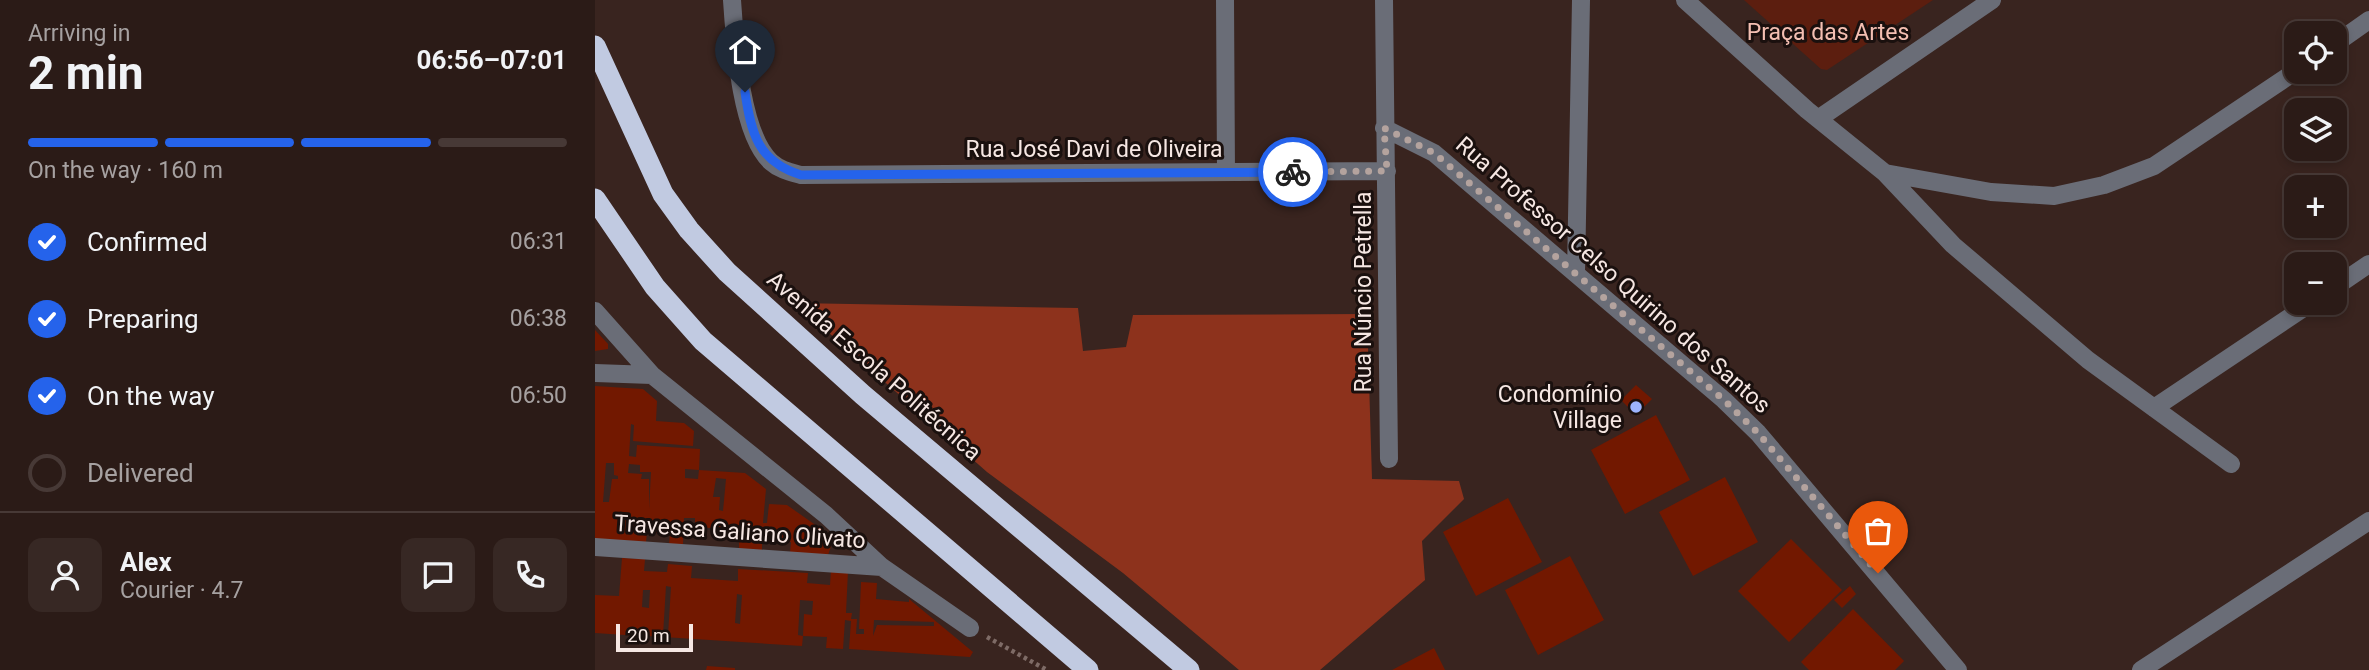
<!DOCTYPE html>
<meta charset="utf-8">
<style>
body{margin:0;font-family:Roboto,sans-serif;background:#372824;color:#f1f3f6;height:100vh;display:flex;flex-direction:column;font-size:26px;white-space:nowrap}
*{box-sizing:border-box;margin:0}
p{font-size:23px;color:#a6a1a1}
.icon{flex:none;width:38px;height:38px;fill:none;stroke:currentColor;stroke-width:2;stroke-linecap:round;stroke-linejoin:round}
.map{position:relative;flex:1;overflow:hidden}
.panel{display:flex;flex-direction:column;background:#2b1b17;width:595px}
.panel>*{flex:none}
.buttons{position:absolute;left:1689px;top:21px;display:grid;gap:14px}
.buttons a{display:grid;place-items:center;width:63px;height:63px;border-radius:14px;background:#2b1b17;box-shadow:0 4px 10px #0003,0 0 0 2px #473936;font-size:35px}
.scale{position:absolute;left:21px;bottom:18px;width:77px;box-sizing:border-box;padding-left:7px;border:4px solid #f6e7e3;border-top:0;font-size:19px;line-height:24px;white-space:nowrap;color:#f6e7e3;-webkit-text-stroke:5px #1a100e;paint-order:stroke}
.pin{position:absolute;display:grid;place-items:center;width:60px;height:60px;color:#fff;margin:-72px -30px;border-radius:50% 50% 50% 0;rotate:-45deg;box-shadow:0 0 7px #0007}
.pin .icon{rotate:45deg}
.courier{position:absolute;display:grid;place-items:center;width:70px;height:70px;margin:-35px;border:5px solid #2563eb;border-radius:50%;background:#fff;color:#222;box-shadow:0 2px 9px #0007}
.summary em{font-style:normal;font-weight:700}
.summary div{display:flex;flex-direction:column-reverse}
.summary{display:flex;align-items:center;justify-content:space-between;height:119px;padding:0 28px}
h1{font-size:46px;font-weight:700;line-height:52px}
.bar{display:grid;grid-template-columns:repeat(4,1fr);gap:10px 7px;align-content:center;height:84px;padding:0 28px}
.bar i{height:9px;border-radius:5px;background:#473936}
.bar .selected{background:#2563eb}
.bar p{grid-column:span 4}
.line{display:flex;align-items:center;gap:18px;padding:0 28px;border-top:2px solid #473936}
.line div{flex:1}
.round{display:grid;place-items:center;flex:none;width:74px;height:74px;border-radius:14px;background:#372824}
ol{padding:0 28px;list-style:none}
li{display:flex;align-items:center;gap:21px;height:77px}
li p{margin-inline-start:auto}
li .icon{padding:7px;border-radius:50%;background:#2563eb;color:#fff;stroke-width:4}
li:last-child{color:#a6a1a1}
li i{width:38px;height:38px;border:4px solid #473936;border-radius:50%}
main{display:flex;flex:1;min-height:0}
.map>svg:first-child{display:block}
.green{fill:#5c1e0f}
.forest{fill:#8d321c}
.building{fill:#721800;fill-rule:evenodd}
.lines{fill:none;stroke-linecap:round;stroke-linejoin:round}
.path{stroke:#7e6b66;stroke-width:4.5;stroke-dasharray:3.5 3.5;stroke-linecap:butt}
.street{stroke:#6a6d77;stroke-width:18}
.highway{stroke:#c1cae1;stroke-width:21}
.done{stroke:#b4a39e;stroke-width:7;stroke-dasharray:0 12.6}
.route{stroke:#2563eb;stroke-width:9}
.poi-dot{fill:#9cb4fd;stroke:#1a100e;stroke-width:2.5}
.labels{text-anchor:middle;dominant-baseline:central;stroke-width:6;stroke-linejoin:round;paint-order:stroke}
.park-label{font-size:23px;fill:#f4bfb2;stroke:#1a100e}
.street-label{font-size:23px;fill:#f6e7e3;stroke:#1a100e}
.poi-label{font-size:23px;fill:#f6e7e3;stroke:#1a100e;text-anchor:end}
</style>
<main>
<section class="panel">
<div class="summary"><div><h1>2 min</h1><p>Arriving in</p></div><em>06:56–07:01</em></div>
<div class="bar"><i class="selected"></i><i class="selected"></i><i class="selected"></i><i></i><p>On the way · 160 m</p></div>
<ol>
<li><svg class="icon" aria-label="check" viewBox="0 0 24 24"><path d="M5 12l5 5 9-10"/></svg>Confirmed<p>06:31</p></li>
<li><svg class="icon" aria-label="check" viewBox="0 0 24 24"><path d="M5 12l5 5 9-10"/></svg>Preparing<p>06:38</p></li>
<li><svg class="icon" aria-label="check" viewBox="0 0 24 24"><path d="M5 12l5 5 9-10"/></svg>On the way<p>06:50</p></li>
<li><i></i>Delivered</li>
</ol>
<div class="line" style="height:126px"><a class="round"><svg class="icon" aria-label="person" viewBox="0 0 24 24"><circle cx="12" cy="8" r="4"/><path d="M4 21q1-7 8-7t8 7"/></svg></a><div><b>Alex</b><p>Courier · 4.7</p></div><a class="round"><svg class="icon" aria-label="chat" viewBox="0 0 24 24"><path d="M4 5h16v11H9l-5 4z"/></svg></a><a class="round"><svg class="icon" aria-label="phone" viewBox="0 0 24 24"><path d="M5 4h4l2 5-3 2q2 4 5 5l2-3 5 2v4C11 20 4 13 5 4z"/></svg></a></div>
</section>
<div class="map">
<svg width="1774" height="670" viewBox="0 0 1774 670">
<rect width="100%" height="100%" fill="#39241f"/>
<path class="green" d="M1149 0H1338L1232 70 1226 69Z"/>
<path class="forest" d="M200 303 483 308 488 351 531 347 538 315 772 314 777 479 864 481 869 499 827 541 830 580 725 670H644L528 573 392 472Z"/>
<path class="building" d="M0 330 13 344V349L0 351Z
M1041 385 1057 399 1041 415 1026 400Z
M0 386 48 389 62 401 61 421 89 423 99 431 98 446 38 441 39 425 36 424 34 456 41 457 42 445 105 449 104 470 150 473 171 489 168 523H172L174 504 192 505 239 538 233 555 195 553 196 542H191V539L167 537V551L144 550V535L132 534V529L100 527V518H89L88 544H74L75 534 52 532 51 542 0 539ZM11 463H19V475L23 476V479H17L14 502H8ZM34 464 45 465V472H56L54 509V479H46L47 474 33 473ZM90 469 104 470 103 479 90 478ZM121 478 131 479 128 511 124 510 125 497H118Z
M1061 415 1095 480 1030 514 996 450Z
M1130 477 1163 542 1098 576 1064 512Z
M913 498 947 562 881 596 848 532Z
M1196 539 1247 590 1194 642 1143 591Z
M975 556 1009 620 943 655 910 590Z
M27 558 50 559 49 571 72 572 73 564 97 566 96 578 143 581V569L213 573 212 583 235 585 236 570 253 571 251 613H257L256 619H262L261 634H269V629H264L266 582 282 583 281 599 314 602V599L378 652 375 657 254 649 256 621 250 620 248 649 231 648 232 637 208 636 209 614 217 615 218 601 205 600 203 635 208 636 207 646 53 636V629L46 628 45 636 0 633V595L24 596ZM71 586 76 587 73 635H68ZM48 590H55L54 608 47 607ZM142 594 147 595 145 624 140 623ZM279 620 339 622V626L282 625 278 636Z
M1255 586 1261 594 1247 608 1239 600Z
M1258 609 1309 661 1300 670H1214L1206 662Z
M839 648 850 670H797Z
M112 666 140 668V670H111Z"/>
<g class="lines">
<path class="path" d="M392 637 452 670"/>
<path class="street" d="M137 0C140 42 145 133 176 162 185 170 195 172 206 175L792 171
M630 0 631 172
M789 0 794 459
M1090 0 1212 110 1290 173 1396 192 1459 196 1509 185 1559 166 1701 71
M1740 44 1774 20
M1223 119 1397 0
M789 128 839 153 1129 400 1163 433 1363 670
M1290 173 1358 245 1493 360 1636 464
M981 273 986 0
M1740 287 1774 264
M0 311 57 375 231 515 287 567 375 628
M0 373 57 375
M1559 408 1716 303
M0 547 287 567
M1546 670 1774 521"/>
<path class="highway" d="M0 46 68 194 94 230 132 272 268 395 594 670
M0 199 60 287 108 341 493 670"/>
</g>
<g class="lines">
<path class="done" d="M698 172 792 171 789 128 839 153 1129 400 1163 433 1283 573"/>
<path class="route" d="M150 92C156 133 163 162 206 175L698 172"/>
</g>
<circle class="poi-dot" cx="1041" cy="407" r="7"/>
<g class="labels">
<g class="park-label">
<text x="1233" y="32">Praça das Artes</text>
</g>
<g class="street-label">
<text x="499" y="149">Rua José Davi de Oliveira</text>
<text transform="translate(1018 275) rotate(41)">Rua Professor Celso Quirino dos Santos</text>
<text transform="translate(768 292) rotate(-90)">Rua Núncio Petrella</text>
<text transform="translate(279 366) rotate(41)">Avenida Escola Politécnica</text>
<text transform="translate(145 532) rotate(4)">Travessa Galiano Olivato</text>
</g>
<g class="poi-label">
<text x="1027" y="394">Condomínio<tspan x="1027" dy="26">Village</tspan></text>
</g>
</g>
</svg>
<div class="buttons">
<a><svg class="icon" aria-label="locate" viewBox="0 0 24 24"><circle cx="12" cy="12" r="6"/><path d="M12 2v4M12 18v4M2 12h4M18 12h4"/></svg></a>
<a><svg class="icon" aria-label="layers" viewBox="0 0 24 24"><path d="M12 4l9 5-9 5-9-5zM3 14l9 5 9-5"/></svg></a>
<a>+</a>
<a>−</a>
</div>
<div class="scale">20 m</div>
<div class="pin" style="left:1283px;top:573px;background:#ea580c"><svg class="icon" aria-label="bag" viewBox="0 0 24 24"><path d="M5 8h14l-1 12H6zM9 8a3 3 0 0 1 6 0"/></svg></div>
<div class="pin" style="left:150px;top:92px;background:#1f2937"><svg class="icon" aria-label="home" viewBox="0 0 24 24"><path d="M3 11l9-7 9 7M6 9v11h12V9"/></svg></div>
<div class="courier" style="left:698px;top:172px"><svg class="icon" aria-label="bike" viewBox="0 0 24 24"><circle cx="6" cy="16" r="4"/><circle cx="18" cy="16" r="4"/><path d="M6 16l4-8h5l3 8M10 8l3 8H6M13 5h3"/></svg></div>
</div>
</main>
